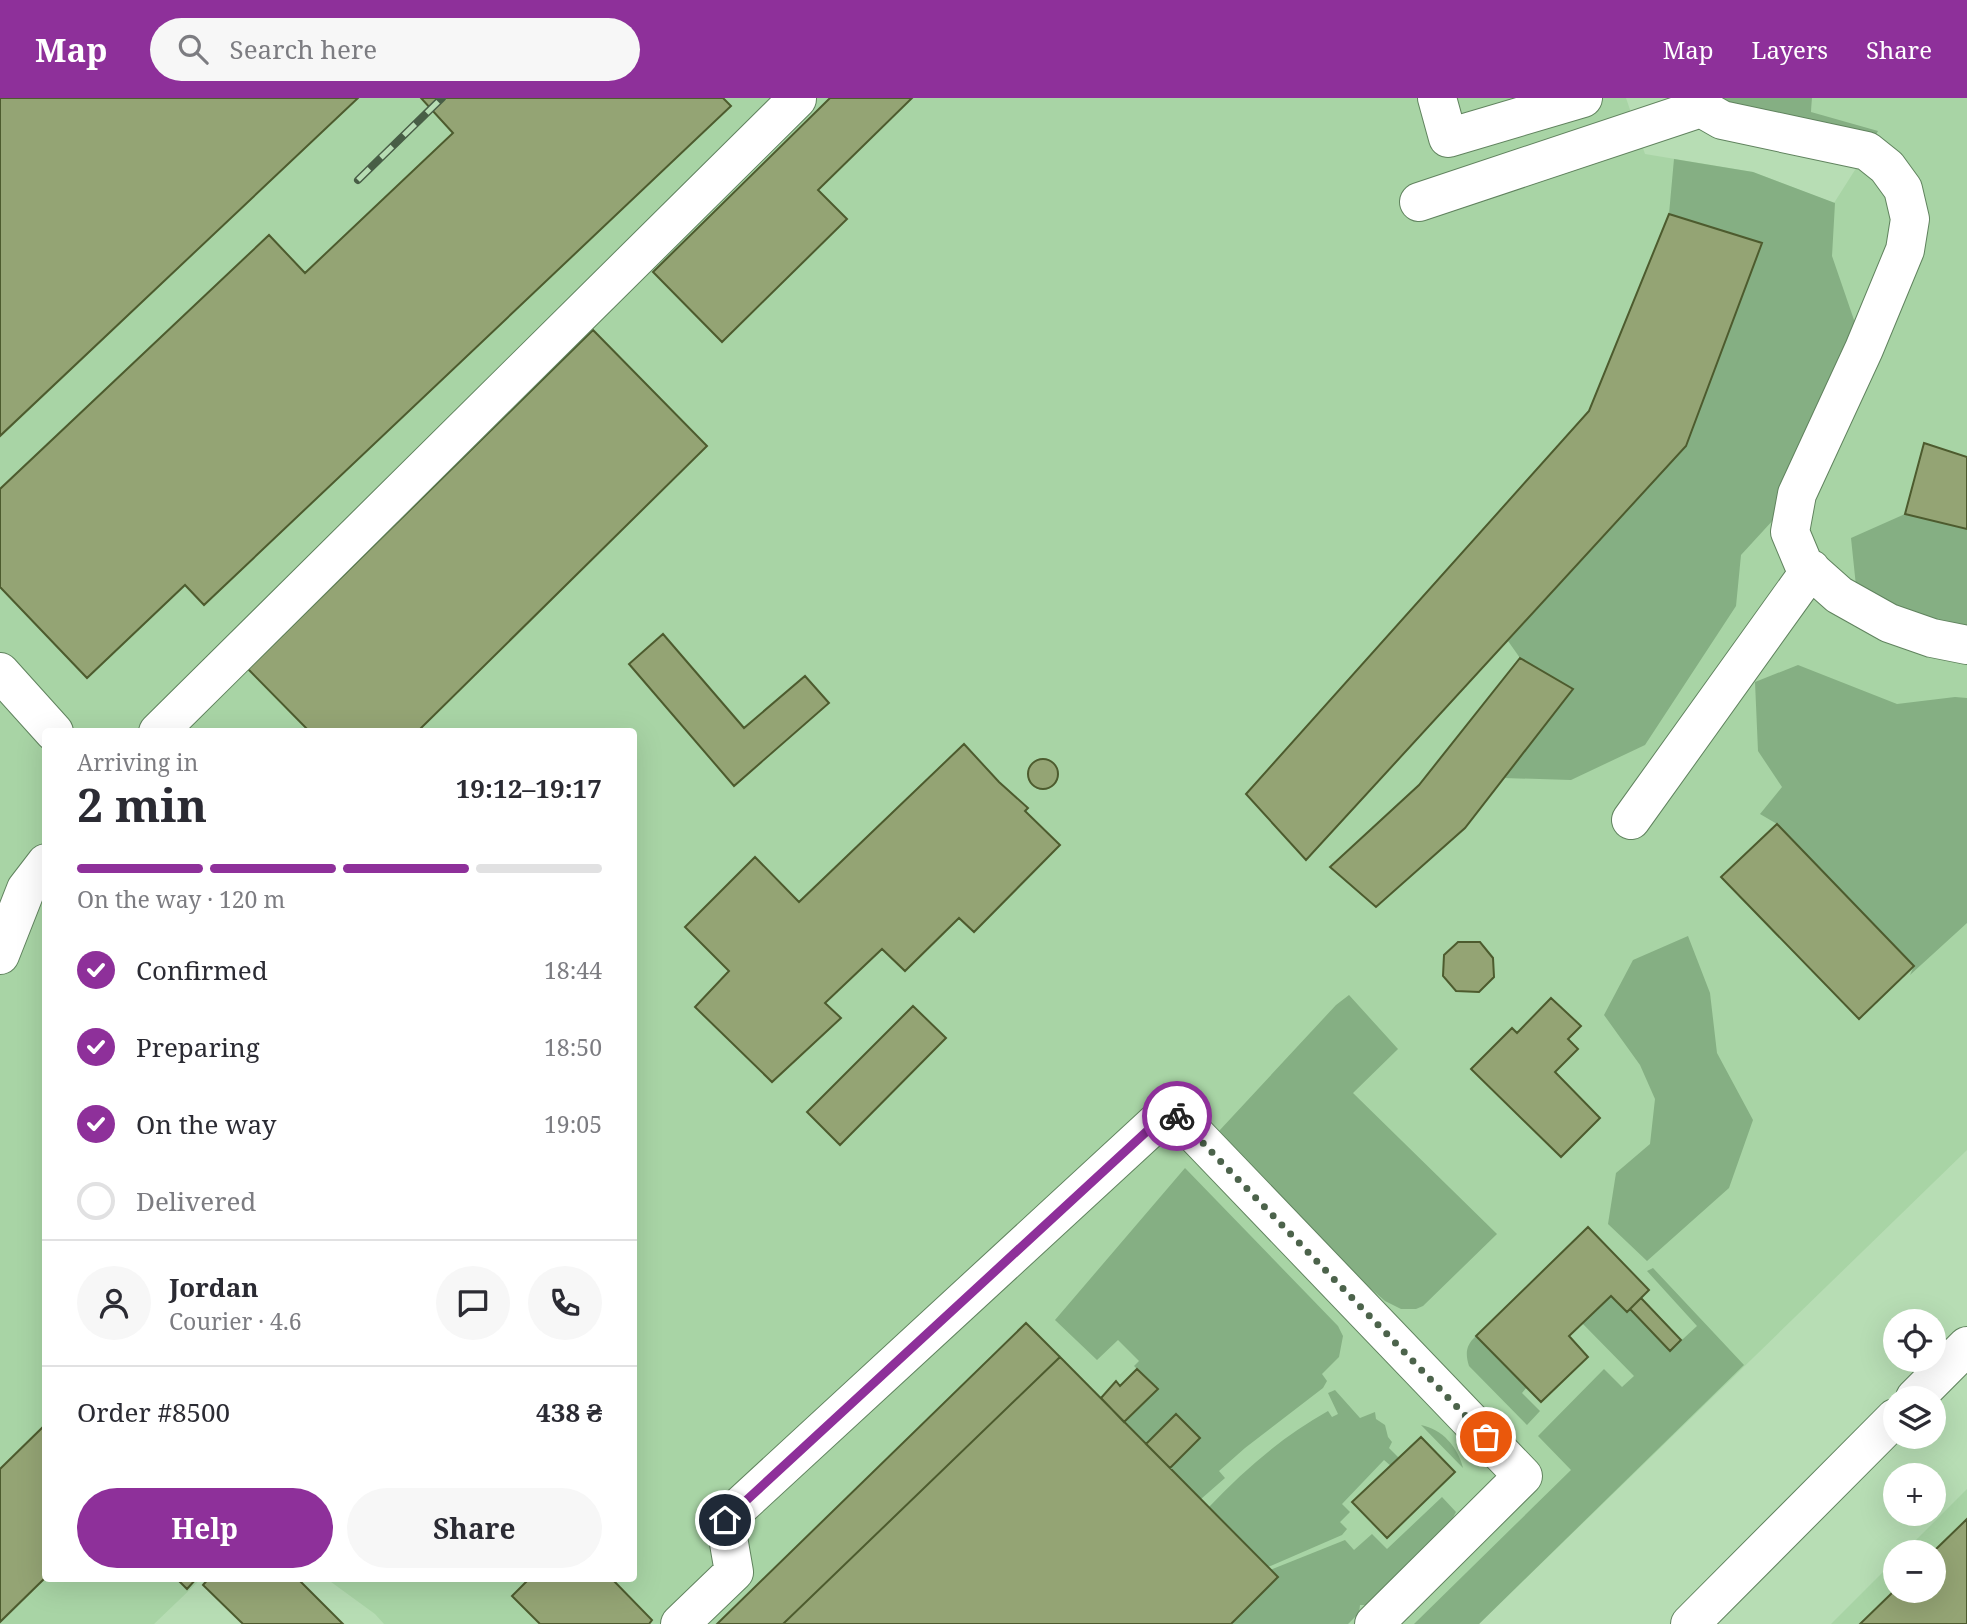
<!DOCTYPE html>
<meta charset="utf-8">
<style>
body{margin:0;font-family:"Noto Serif",serif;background:#f7f7f7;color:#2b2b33;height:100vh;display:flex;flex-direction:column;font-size:26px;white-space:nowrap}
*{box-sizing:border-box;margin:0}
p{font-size:23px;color:#7c7c81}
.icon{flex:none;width:38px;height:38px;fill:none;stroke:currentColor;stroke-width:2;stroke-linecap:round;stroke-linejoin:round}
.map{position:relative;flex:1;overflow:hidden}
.drawer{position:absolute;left:42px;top:630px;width:595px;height:854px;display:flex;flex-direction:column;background:#fff;border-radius:7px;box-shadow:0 7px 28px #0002}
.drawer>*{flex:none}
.buttons{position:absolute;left:1883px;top:1211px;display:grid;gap:14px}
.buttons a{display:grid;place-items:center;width:63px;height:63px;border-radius:50%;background:#fff;box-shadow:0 7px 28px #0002;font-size:35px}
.pin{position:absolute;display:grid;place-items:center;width:60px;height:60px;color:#fff;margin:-30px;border:4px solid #fff;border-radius:50%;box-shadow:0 2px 7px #0007}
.courier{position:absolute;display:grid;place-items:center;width:70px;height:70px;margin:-35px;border:5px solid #8e309a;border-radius:50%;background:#fff;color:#222;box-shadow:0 2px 9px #0007}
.overview em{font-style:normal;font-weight:700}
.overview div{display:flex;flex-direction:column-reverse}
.overview{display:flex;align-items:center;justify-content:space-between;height:119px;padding:0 35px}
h1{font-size:46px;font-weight:700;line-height:52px}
.bar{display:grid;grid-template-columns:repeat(4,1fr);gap:10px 7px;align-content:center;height:84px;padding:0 35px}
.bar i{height:9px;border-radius:5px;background:#e1e1e2}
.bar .active{background:#8e309a}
.bar p{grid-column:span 4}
.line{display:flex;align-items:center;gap:18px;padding:0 35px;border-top:2px solid #e1e1e2}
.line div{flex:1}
.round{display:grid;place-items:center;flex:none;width:74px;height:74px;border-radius:37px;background:#f7f7f7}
ol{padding:0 35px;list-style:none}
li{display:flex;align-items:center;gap:21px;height:77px}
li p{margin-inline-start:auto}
li .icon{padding:7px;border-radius:50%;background:#8e309a;color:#fff;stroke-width:4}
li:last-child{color:#7c7c81}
li i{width:38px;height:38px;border:4px solid #e1e1e2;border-radius:50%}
.cta{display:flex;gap:14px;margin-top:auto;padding:14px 35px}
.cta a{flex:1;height:80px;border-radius:42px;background:#8e309a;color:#fff;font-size:28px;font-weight:700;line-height:80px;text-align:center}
.cta a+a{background:#f7f7f7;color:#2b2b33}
header{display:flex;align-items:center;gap:42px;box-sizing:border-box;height:98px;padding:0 35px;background:#8e309a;color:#fff}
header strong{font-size:33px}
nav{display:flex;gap:38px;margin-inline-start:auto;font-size:24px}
.search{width:490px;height:63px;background:#f7f7f7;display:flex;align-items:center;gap:18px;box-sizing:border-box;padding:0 24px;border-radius:38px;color:#7c7c81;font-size:26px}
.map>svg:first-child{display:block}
.built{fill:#a8d4a5}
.green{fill:#85af83}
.building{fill:#94a474;stroke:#4d5b2e;stroke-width:2}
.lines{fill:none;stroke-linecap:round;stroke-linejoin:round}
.minor-casing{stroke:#60835e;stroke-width:40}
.minor{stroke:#fff;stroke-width:38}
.rail-casing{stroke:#485e46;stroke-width:8}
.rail{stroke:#b7ddb4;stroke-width:5;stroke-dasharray:16;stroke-linecap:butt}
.done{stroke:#4c634b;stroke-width:7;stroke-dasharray:0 12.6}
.route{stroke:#8e309a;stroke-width:9}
</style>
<header>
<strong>Map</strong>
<div class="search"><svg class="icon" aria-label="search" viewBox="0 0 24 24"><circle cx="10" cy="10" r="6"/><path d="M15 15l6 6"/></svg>Search here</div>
<nav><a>Map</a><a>Layers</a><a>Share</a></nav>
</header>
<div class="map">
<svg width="1967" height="1526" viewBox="0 0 1967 1526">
<rect width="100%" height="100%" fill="#b7ddb4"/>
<path class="built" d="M0 0H1626L1645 56 1753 74 1834 105 1867 53 1811 14 1812 0H1967V1052L1479 1526H384L375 1516 327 1481 634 1480V634H46V1480L201 1481 154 1526H0Z
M1967 1391V1526H1831L1895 1462V1493H1934V1454H1904Z"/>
<path class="green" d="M1721 0H1812L1811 14 1878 33 1867 53 1722 22Z
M1674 61 1753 74 1835 105 1832 158 1864 251 1797 396 1741 457 1736 508 1645 647 1571 682 1504 680 1573 591 1520 560 1508 543 1686 348 1762 145 1669 116Z
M1905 416 1967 431V532L1928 525 1856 488 1851 440Z
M1798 567 1897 606 1955 599 1967 600V825L1910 877 1914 868 1777 726 1760 716 1782 689 1758 653 1755 584Z
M1688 838 1710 895 1717 955 1753 1022 1729 1090 1647 1163 1608 1126 1616 1075 1650 1046 1655 1001 1640 967 1604 917 1633 862Z
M1349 897 1398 951 1353 995 1497 1136 1423 1208 1416 1211H1401L1385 1203 1353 1175 1219 1033 1336 907Z
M1185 1070 1338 1228 1343 1238 1339 1259 1322 1276 1327 1283 1323 1290 1245 1350 1219 1373 1225 1380 1201 1401 1170 1370 1200 1341 1177 1316 1146 1346 1124 1324 1157 1291 1134 1268 1139 1263 1118 1242 1097 1262 1055 1222Z
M1653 1170 1744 1267 1479 1526H1414L1571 1372 1538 1338 1604 1271 1622 1289 1634 1278 1582 1225 1611 1198 1630 1211 1670 1253 1697 1228 1647 1173Z
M1476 1238 1527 1289 1522 1295 1540 1313 1527 1327 1469 1268C1465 1255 1466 1247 1476 1238Z
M1335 1292 1360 1320 1375 1314 1376 1321 1385 1327 1388 1339 1392 1344 1389 1350 1399 1360 1391 1368 1384 1362 1342 1406 1350 1414 1340 1424 1347 1431 1342 1437 1268 1469 1209 1409C1244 1372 1283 1338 1328 1313L1332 1319 1338 1316 1328 1295Z
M1421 1327C1442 1331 1458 1349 1463 1370Z
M1442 1399 1456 1414 1449 1427 1367 1507H1360L1359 1515 1348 1526H1231L1278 1480 1270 1472 1345 1442 1354 1452 1372 1436 1387 1451Z"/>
<path class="building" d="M0 0H358L0 338Z
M421 0H723L731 8 204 507 185 487 87 580 0 489V391L269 137 305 175 453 35Z
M830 0H912L818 92 847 121 722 244 653 174Z
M1669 116 1762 145 1686 348 1306 762 1246 696 1589 313Z
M593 232 707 348 417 634H310L248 571Z
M1924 345 1967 359V431L1905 416Z
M663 536 744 630 805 578 829 605 734 688 629 566Z
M1520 560 1573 591 1465 730 1376 809 1330 769 1419 687Z
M964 646 999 684 1028 710 1025 713 1060 747 974 834 959 820 905 873 882 851 825 905 841 920 772 984 695 909 729 873 685 829 755 759 799 804Z
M1028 676a15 15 0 1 1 30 0a15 15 0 1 1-30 0Z
M1777 726 1914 868 1859 921 1721 779Z
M1458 844H1480L1493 860 1494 879 1479 894 1456 893 1443 878 1444 857Z
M1551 900 1581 928 1568 941 1578 951 1555 974 1600 1020 1561 1059 1471 971 1512 930 1517 935Z
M913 908 946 940 840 1047 807 1014Z
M1588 1129 1649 1192 1627 1214 1611 1198 1569 1238 1588 1259 1541 1304 1476 1238Z
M1641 1200 1681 1242 1670 1253 1630 1211Z
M1026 1225 1060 1259 783 1526H717Z
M1060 1259 1278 1479 1231 1526H783Z
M1137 1271 1158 1291 1124 1324 1101 1300 1116 1283 1120 1288Z
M1176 1316 1200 1340 1170 1370 1146 1346Z
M46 1326V1479L0 1524V1371Z
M1421 1339 1455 1374 1387 1440 1352 1404Z
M1967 1421V1526H1860L1895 1492 1934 1493 1933 1454Z
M176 1480H197L187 1491Z
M209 1480H297L343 1526H243L203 1487Z
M530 1480H611L652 1522 649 1526H540L512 1498Z"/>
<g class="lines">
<g class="minor-casing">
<path id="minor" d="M1437 0 1448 40 1583 0
M1419 104 1701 10 1722 22 1867 53 1887 69 1903 91 1910 121 1905 152 1864 251 1797 396 1790 434 1803 465 1839 497 1889 525 1932 540 1967 547
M0 574 54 634
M158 634 797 1
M1631 722 1811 471
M0 857 26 791 46 765
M1915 1300 1967 1248
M680 1526 734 1474 725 1422 1171 1011 1523 1378 1374 1526
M1690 1526 1895 1320"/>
</g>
<use href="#minor" class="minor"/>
<g class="rail-casing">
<path id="rail" d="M358 82 442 0"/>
</g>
<use href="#rail" class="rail"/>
</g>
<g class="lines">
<path class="done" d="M1177 1018 1486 1339"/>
<path class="route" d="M725 1422 1171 1011 1177 1018"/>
</g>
</svg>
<div class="buttons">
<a><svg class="icon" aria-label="locate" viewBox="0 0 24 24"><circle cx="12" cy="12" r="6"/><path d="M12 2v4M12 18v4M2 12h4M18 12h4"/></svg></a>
<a><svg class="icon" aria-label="layers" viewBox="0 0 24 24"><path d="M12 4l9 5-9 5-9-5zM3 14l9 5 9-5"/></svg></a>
<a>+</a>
<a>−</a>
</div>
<div class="pin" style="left:1486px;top:1339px;background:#ea580c"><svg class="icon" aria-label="bag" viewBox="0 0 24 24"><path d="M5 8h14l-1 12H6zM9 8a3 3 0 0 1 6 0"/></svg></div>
<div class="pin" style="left:725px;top:1422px;background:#1f2937"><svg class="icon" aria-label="home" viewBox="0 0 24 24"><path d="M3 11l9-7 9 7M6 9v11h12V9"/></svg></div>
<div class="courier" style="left:1177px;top:1018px"><svg class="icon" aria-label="bike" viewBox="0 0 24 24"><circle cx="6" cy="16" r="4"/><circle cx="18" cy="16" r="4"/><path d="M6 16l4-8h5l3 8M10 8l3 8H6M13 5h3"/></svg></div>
<section class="drawer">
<div class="overview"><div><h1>2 min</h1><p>Arriving in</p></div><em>19:12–19:17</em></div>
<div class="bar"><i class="active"></i><i class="active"></i><i class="active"></i><i></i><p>On the way · 120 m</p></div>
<ol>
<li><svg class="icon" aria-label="check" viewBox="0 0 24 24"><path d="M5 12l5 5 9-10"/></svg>Confirmed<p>18:44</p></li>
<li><svg class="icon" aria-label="check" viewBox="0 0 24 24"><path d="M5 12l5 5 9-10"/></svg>Preparing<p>18:50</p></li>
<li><svg class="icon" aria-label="check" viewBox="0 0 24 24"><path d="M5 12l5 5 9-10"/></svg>On the way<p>19:05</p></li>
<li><i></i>Delivered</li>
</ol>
<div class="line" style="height:126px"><a class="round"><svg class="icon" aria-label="person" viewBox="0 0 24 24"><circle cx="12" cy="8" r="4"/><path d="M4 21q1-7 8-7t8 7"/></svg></a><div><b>Jordan</b><p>Courier · 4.6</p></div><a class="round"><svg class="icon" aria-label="chat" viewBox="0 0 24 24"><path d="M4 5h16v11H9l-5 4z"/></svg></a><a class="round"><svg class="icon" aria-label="phone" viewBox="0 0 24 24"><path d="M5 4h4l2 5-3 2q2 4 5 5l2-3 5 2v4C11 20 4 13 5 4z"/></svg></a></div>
<div class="line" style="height:91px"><div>Order #8500</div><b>438 ₴</b></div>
<div class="cta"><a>Help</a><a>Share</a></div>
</section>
</div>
